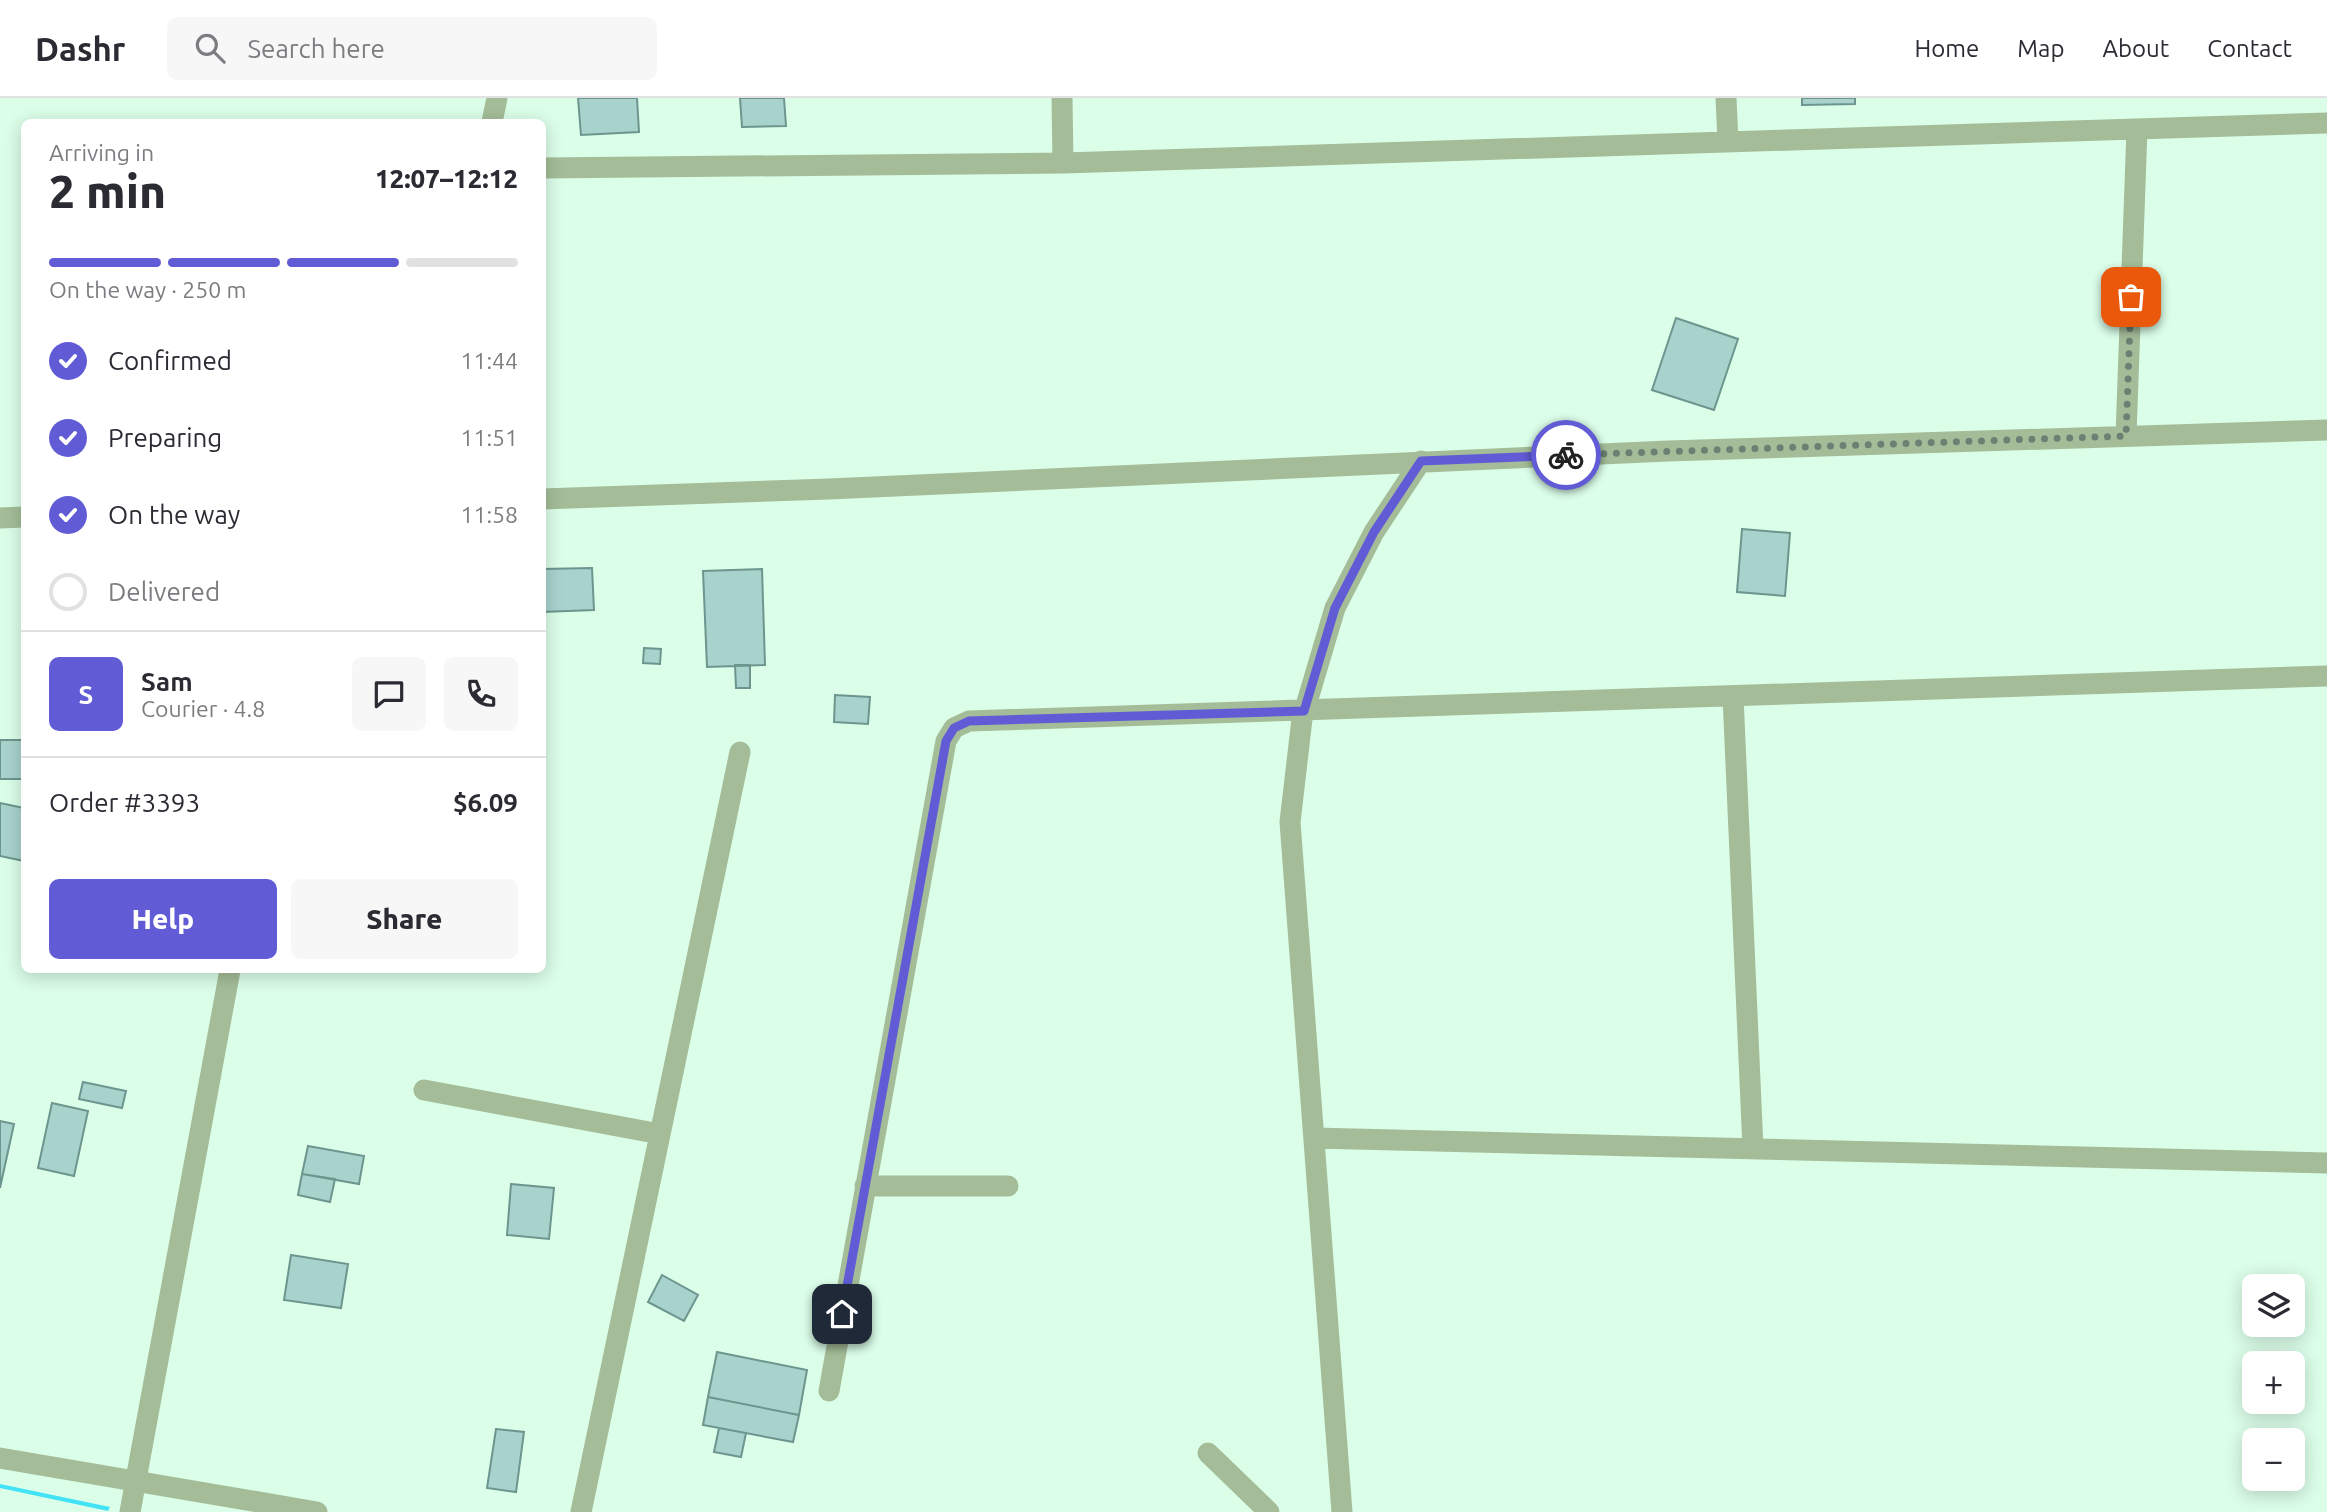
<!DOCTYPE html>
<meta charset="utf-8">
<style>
body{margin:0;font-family:Ubuntu,sans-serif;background:#f7f7f7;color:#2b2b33;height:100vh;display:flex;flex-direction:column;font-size:26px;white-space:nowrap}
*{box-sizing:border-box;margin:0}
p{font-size:23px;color:#7c7c81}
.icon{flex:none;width:38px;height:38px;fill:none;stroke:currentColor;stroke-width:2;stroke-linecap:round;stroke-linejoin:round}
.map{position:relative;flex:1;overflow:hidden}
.details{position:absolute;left:21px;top:21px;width:525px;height:854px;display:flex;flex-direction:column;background:#fff;border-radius:10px;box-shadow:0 4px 18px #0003}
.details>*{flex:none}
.controls{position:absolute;left:2242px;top:1176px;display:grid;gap:14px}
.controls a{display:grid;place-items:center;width:63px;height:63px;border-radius:10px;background:#fff;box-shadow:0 4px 18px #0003;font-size:35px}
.pin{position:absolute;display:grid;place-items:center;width:60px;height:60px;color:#fff;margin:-30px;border-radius:14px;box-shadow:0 4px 10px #0006}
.courier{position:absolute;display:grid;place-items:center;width:70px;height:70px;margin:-35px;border:5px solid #615cd5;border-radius:50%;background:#fff;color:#222;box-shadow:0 2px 9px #0007}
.overview em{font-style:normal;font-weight:800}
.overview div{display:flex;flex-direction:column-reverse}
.overview{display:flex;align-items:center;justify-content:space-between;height:119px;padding:0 28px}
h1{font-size:46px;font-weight:800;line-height:52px}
.bar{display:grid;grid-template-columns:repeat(4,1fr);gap:10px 7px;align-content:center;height:84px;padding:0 28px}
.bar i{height:9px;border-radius:5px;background:#e1e1e2}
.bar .current{background:#615cd5}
.bar p{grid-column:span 4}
.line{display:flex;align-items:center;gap:18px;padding:0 28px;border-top:2px solid #e1e1e2}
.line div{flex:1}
.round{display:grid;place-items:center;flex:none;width:74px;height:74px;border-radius:10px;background:#f7f7f7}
ol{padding:0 28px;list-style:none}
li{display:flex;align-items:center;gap:21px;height:77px}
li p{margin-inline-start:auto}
li .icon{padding:7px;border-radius:50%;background:#615cd5;color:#fff;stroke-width:4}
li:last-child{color:#7c7c81}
li i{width:38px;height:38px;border:4px solid #e1e1e2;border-radius:50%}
.action{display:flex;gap:14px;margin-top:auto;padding:14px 28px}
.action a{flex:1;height:80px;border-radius:10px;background:#615cd5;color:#fff;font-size:28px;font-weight:800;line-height:80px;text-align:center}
.action a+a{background:#f7f7f7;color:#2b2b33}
header{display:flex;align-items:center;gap:42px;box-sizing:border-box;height:98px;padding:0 35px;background:#fff;border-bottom:2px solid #e1e1e2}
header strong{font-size:33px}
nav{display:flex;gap:38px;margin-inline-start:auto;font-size:24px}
.search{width:490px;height:63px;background:#f7f7f7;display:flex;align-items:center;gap:18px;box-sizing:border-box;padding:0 24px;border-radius:10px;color:#7c7c81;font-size:26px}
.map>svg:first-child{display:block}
.water{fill:#44e2f7}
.building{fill:#a8d3cc;stroke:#6c958e;stroke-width:2}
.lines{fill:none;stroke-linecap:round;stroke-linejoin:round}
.minor{stroke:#a4bd98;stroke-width:21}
.done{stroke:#6b8174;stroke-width:7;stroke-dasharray:0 12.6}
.route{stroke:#615cd5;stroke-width:9}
</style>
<header>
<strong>Dashr</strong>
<div class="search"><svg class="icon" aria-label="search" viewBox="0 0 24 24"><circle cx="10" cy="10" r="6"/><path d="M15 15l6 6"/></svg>Search here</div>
<nav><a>Home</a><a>Map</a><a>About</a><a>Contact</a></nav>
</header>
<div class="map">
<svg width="2327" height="1414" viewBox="0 0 2327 1414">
<rect width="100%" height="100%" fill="#dbfee9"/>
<path class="water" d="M0 1386 110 1409 108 1413 0 1390Z"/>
<path class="building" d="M578 0H637L639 34 581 37Z
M740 0H784L786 28 742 29Z
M1802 0H1855V6L1802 7Z
M1676 220 1738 241 1714 312 1652 292Z
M1742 431 1790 435 1785 498 1737 494Z
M592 470 594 512 542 514V471Z
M762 471 765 567 707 569 703 473Z
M644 550 661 551 660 566 643 565Z
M735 567H750V590H736Z
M835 597 870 599 868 626 834 624Z
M0 642H24V681H0Z
M0 705 24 710V763L0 758Z
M83 984 126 993 122 1010 79 1001Z
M52 1005 88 1013 74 1078 38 1070Z
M0 1023 14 1026 0 1090Z
M308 1048 364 1058 359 1086 302 1076Z
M302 1076 335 1081 330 1104 298 1097Z
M511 1086 554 1090 549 1141 507 1137Z
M291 1157 348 1166 341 1210 284 1202Z
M662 1177 698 1197 684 1223 648 1204Z
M717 1254 807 1272 799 1317 708 1299Z
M708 1299 799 1317 793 1344 703 1327Z
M719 1330 746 1335 741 1359 714 1354Z
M496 1331 524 1334 516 1394 487 1390Z"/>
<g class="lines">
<path class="minor" d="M1062 0 1063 65
M1726 0 1728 44
M492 24 497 0
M542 70 1063 65 2327 25
M2126 338 2137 31
M542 401 829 391 1668 353 2327 332
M0 420 24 419
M1733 598 1753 1051
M424 992 660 1036
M1314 1040 2327 1065
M865 1088H1008
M829 1293 946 643 954 630 969 623 2327 578
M1208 1355 1269 1414
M0 1360 317 1414
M130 1414 230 872
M581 1414 740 654
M1342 1414 1290 724 1302 621 1335 510 1374 434 1421 363"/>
</g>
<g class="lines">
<path class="done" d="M1566 357 2126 338 2131 199"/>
<path class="route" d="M842 1216 946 643 954 630 969 623 1304 613 1335 510 1374 434 1421 363 1566 357"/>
</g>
</svg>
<div class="controls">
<a><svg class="icon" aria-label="layers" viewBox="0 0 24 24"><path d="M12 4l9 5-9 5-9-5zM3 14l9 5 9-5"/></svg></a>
<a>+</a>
<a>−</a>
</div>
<div class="pin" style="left:2131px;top:199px;background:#ea580c"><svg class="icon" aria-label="bag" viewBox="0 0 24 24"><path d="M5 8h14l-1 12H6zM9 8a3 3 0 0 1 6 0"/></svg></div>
<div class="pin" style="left:842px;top:1216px;background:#1f2937"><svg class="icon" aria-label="home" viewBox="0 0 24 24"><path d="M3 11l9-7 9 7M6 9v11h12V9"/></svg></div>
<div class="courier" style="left:1566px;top:357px"><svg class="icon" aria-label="bike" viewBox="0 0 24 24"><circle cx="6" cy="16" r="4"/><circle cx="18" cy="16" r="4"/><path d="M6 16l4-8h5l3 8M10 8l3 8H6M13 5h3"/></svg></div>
<section class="details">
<div class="overview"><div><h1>2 min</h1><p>Arriving in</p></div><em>12:07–12:12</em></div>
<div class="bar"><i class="current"></i><i class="current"></i><i class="current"></i><i></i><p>On the way · 250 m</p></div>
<ol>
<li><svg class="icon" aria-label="check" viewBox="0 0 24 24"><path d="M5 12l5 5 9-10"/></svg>Confirmed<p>11:44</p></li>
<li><svg class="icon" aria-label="check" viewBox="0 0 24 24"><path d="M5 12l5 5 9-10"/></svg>Preparing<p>11:51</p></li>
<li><svg class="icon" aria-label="check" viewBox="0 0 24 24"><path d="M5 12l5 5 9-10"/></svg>On the way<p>11:58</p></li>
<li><i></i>Delivered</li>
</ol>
<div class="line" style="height:126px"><b class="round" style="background:#615cd5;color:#fff">S</b><div><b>Sam</b><p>Courier · 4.8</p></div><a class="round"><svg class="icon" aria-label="chat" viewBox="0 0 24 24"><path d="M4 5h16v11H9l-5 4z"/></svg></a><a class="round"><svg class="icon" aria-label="phone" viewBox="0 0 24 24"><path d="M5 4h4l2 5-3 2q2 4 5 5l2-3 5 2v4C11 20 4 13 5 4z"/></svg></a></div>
<div class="line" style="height:91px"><div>Order #3393</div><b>$6.09</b></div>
<div class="action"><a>Help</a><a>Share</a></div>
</section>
</div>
